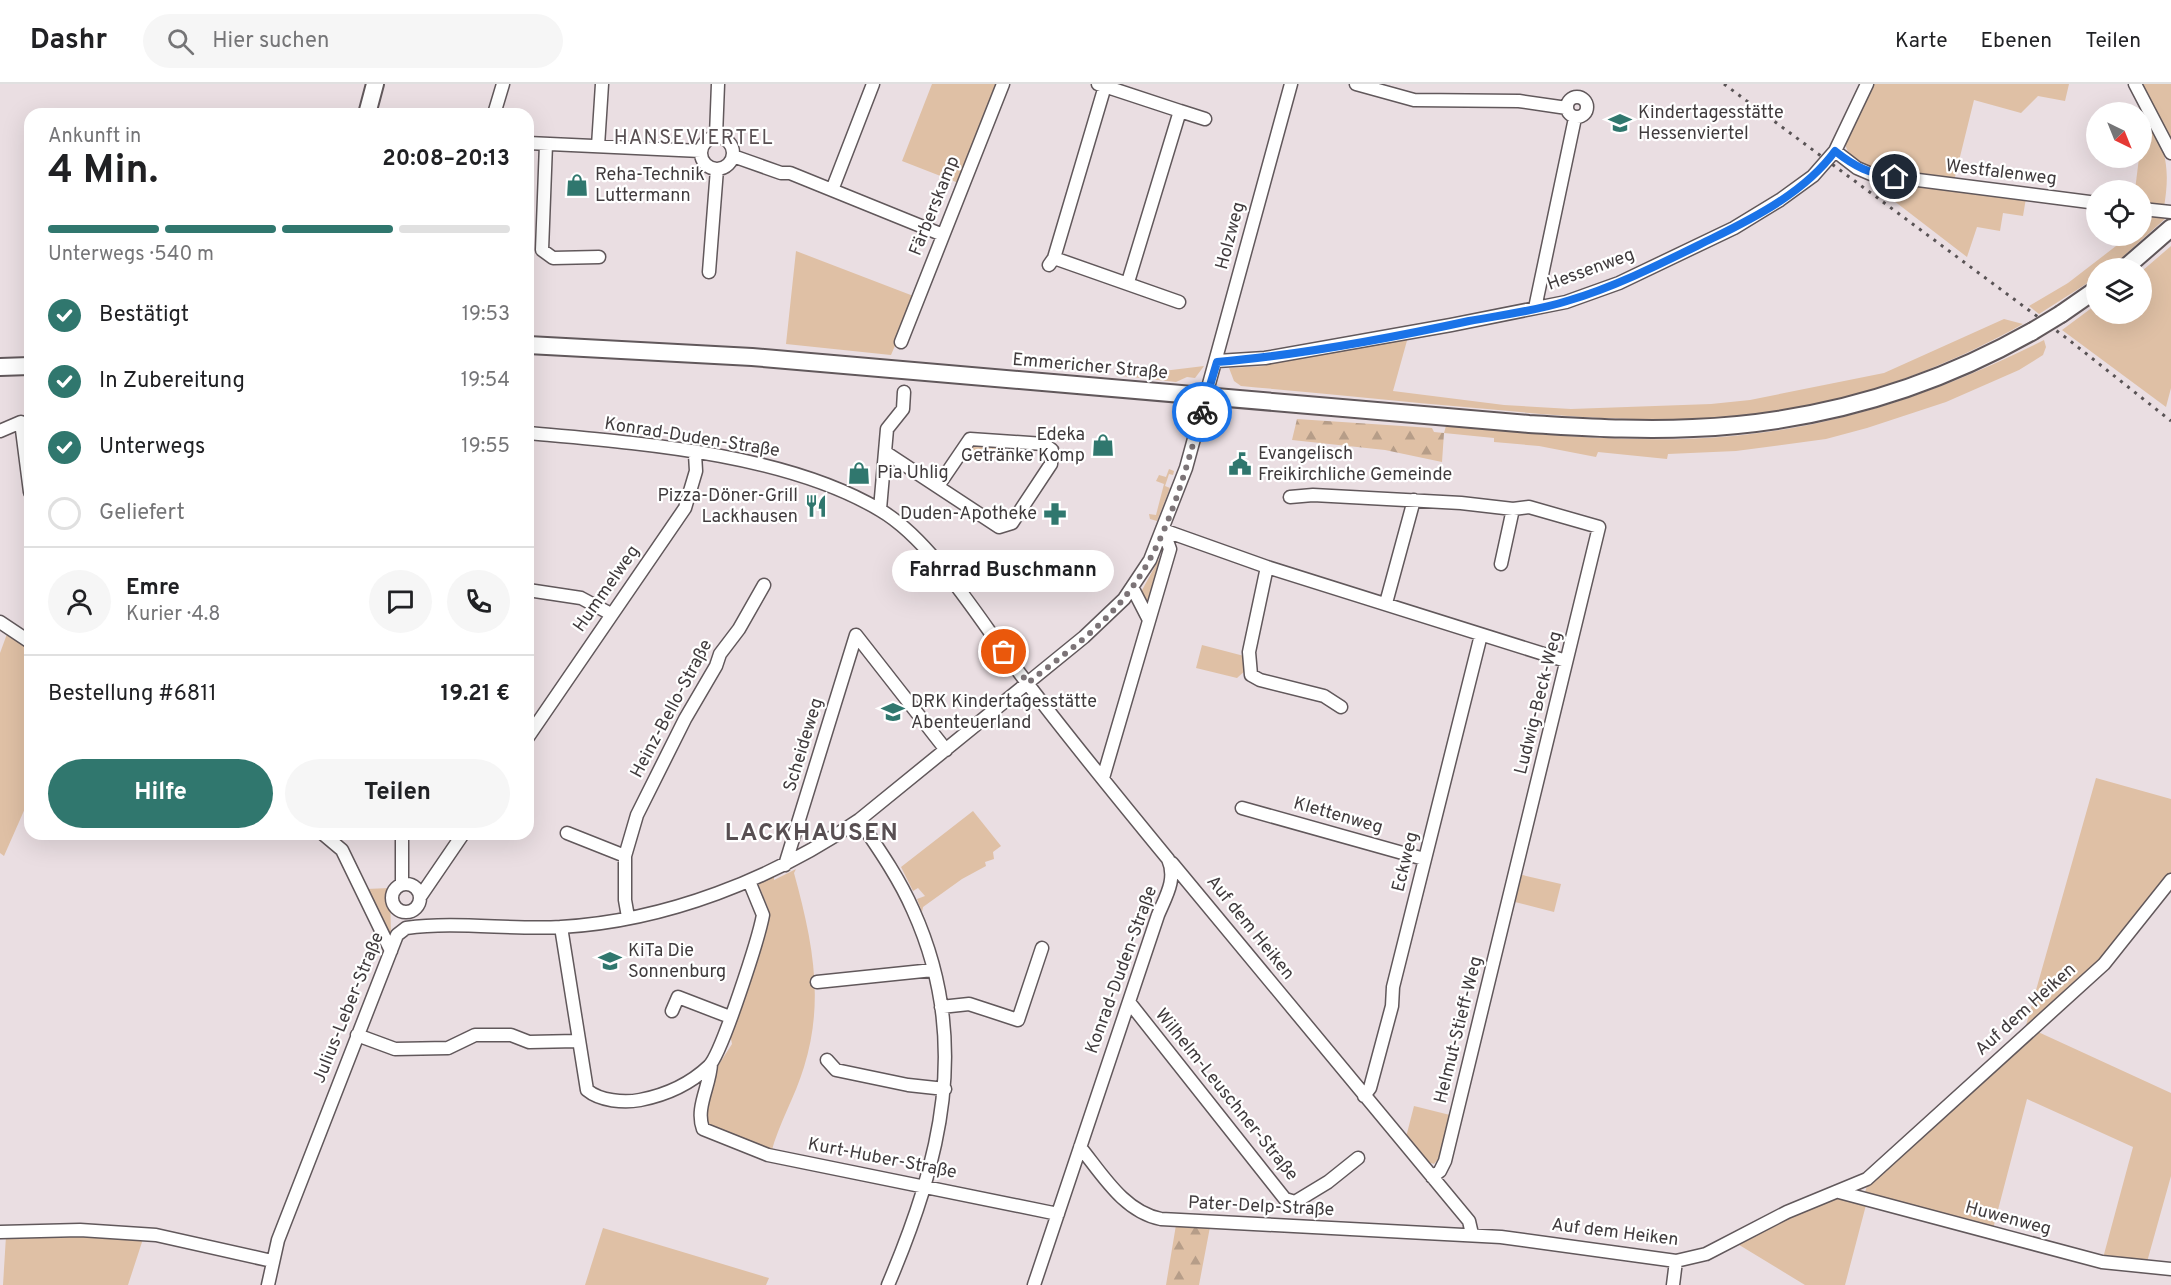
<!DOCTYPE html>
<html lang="de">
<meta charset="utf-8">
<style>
body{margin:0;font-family:Overpass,sans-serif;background:#f6f6f6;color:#202124;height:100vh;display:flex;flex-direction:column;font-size:22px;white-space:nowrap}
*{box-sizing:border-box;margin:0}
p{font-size:20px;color:#757577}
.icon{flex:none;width:33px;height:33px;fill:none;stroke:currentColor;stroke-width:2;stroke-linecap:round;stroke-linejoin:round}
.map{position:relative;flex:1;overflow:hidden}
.details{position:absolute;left:24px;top:24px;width:510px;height:732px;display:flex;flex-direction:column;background:#fff;border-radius:18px;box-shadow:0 6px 24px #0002}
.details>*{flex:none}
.needle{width:39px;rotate:137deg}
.tools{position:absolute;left:2086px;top:18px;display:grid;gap:12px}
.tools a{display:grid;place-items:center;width:66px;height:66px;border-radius:50%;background:#fff;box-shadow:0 6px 24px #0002;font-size:30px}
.pin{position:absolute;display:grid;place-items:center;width:51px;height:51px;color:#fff;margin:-26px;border:3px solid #fff;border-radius:50%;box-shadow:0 2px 6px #0007}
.courier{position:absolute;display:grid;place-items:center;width:60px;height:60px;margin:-30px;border:4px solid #1a73e8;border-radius:50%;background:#fff;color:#222;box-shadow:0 2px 8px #0007}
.bubble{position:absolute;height:42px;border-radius:21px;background:#fff;box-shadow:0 6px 24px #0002;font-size:20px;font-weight:700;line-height:42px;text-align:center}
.summary em{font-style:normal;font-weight:700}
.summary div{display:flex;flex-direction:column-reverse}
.summary{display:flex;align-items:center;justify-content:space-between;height:102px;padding:0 24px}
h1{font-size:39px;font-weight:700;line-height:45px}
.bar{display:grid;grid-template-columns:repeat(4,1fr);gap:9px 6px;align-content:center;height:72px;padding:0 24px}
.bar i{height:8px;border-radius:4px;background:#e0e0e0}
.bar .selected{background:#30776e}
.bar p{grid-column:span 4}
.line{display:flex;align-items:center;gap:15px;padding:0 24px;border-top:2px solid #e0e0e0}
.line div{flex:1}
.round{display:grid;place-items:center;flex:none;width:63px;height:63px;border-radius:32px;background:#f6f6f6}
ol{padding:0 24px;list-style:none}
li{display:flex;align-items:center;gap:18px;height:66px}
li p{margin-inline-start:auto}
li .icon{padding:6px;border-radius:50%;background:#30776e;color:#fff;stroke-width:4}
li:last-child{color:#757577}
li i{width:33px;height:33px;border:3px solid #e0e0e0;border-radius:50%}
.cta{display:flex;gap:12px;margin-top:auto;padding:12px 24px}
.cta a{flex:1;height:69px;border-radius:36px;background:#30776e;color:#fff;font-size:24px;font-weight:700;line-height:69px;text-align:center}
.cta a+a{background:#f6f6f6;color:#202124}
header{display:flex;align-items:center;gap:36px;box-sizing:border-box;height:84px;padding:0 30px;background:#fff;border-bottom:2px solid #e0e0e0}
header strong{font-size:28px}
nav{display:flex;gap:33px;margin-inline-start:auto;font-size:21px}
.search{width:420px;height:54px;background:#f6f6f6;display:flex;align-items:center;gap:15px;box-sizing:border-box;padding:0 21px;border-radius:33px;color:#757577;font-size:22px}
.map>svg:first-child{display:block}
.green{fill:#dfc0a5}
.forest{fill:url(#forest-firs)}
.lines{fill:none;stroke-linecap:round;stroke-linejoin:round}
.street-casing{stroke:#61585b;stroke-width:15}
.secondary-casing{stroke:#61585b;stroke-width:20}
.street{stroke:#fff;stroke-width:12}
.secondary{stroke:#fff;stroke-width:16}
.rail{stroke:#595355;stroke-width:3;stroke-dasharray:3 6;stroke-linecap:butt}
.secondary-bridge-casing{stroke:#61585b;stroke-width:20;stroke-linecap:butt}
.secondary-bridge{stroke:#fff;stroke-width:16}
.done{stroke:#7c7477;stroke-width:6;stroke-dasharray:0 10.8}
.route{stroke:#1a73e8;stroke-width:8}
.labels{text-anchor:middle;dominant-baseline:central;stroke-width:4.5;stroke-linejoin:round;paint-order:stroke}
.poi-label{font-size:18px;fill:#403b3d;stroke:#fff;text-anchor:start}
.street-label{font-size:18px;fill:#403b3d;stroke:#fff}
.neighbourhood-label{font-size:20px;letter-spacing:1.5px;fill:#584f52;stroke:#fff}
.district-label{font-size:24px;font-weight:bold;letter-spacing:1.5px;fill:#584f52;stroke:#fff}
</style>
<header>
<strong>Dashr</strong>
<div class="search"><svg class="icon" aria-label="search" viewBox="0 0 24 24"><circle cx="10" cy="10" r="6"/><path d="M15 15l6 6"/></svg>Hier suchen</div>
<nav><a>Karte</a><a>Ebenen</a><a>Teilen</a></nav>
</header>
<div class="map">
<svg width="2171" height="1201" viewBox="0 0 2171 1201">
<defs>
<pattern id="forest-firs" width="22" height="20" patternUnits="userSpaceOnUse" patternTransform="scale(1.5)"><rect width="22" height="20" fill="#dfc0a5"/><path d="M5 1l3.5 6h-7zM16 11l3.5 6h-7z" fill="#b69d88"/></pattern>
</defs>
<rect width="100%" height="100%" fill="#eadee2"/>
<path class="green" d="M932 0H1000L961 100 902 77Z
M1871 0H2069L2065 17 2038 12 2021 29 1974 16 1954 97C1926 93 1842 93 1845 54Z
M2139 0H2171V60Z
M2146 27C2165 64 2171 81 2164 123L2142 120V106H2135L2139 74H2142Z
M1873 95 2026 114 2023 132 2003 129 2000 147 1977 143 1967 173 1872 100Z
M2154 130 2166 134 2117 178 2108 184H2097V193L2039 230 2029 222 2068 199 2129 152H2142V140Z
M2171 162V304L2166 323 2062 246 2097 220V230H2142V187Z
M796 167 916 213 891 271 786 260Z
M2004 235 2023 240C1960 275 1895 302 1825 318 1711 345 1592 335 1476 324 1398 317 1319 309 1241 302L1234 297 1229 284 1264 282 1279 276 1408 253 1393 307 1504 321 1571 325 1711 320 1750 316 1884 289Z
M2044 256 2046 263 2043 271 2019 286 1946 318 1867 344 1826 355 1736 367 1668 370 1667 375 1598 368 1596 373 1539 362 1494 358V354L1444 349 1446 342C1541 350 1638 361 1733 352 1843 342 1945 306 2044 256Z
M1204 282 1195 294 1187 293 1176 298 1122 292Z
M972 360 1005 362 989 379 968 365Z
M1169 385 1174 387 1173 391 1169 390 1165 402 1170 404 1157 437 1150 435 1149 430 1156 431 1164 400 1156 397 1159 391 1166 393Z
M1165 464 1153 515 1144 516 1141 508Z
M7 550 30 564V713L4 772 0 769V569Z
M1202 561 1244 572 1246 586 1237 594 1196 584Z
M2096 694 2171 715V790L2166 798 2102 877 2025 945Z
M973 727 1001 762 993 768 994 775 985 778 986 782 962 795 923 823 922 828 917 815 925 812 918 804 913 807 901 783Z
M796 785 794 789C812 855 825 916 804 983 795 1013 779 1039 771 1069L708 1042 703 1033 712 991 732 960 730 950 768 839V824L758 799 774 792V796Z
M1518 790 1561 800 1554 828 1511 817Z
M390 804 391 851H386L366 805Z
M2036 947 2171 1009V1092L2147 1178 2103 1174 2133 1063 2027 1015 1993 1145 1864 1112 1868 1098Z
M1414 1022 1450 1031 1440 1073 1434 1080 1425 1077 1406 1053Z
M1836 1113 1866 1121 1845 1201H1805L1736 1159Z
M603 1144 769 1194 766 1201H585Z
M80 1150 143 1155 128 1201H3L6 1152Z"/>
<path class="forest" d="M1297 335 1432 344 1434 348 1444 349 1442 378 1385 366 1292 356Z
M1176 1141 1210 1143 1199 1201H1166Z"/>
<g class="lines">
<g class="street-casing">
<path id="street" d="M1098 0 1180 27 1128 198
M1356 0 1414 16 1519 17 1567 24
M2135 0 2171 69
M1567 23a10 10 0 1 1 20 0a10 10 0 1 1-20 0Z
M1180 27 1205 35
M494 30 503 0
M716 52 718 0
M701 69a16 16 0 1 1 32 0a16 16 0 1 1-32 0Z
M528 59 701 67
M546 60 542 166 553 174 599 173
M598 62 602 0
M1835 67 1857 84 1871 90 2097 119
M733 72 781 89H790L943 151
M832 106 873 0
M2142 125 2171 128
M1054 174 1179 218
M1049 181 1054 174 1105 2
M709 188 717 85
M1535 224 1575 34
M901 258 1003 0
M1217 277 1265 274 1451 241 1566 218 1619 199 1734 144 1780 116 1813 92 1835 67 1867 0
M0 347 21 338 30 408
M528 349C638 359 784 369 880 426 932 456 981 538 1018 587 1066 651 1117 713 1168 775 1177 795 1166 812 1158 831L1034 1201
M885 368 999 443 1012 439 1051 380 1052 366 1044 360 970 355 938 402
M1290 413 1313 411 1461 419 1513 425 1529 423 1599 443 1445 1077 1440 1087 1432 1093
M880 425 887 345 903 325 904 308
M1163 446 1267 483 1566 577
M1501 480 1513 425
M1267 483 1249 568 1251 591 1260 596 1324 612 1341 623
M1132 503 1149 536
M528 506 581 514 611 530
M1386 519 1414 416
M0 538 30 558
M856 551 946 666
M528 653 685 424 696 387 695 370
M1103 694 1170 465 1163 446
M1242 724 1424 775
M859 736C878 764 899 794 913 826 972 956 941 1076 888 1201
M567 749 625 772
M323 750 342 766 391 867
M402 750V800
M1172 779 1469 1137 1472 1150
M785 781 856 551
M392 814a14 14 0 1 1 28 0a14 14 0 1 1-28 0Z
M420 813 463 750
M628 833 625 816V772L637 731 685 635 716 582 720 570 739 545 764 501
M561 843 587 1006C600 1017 624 1019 640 1016 666 1011 689 1001 709 982 722 969 759 853 763 831L749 797
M817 898 933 886
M1129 918 1285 1115 1295 1118 1328 1098 1358 1074
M941 923 969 920 1018 936 1042 864
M672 927 678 913 730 933
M357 951 395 965 448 964 475 951H511L529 958 577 957
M827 976 836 986 908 1001 945 1005
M711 980C710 1002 695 1024 703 1045L768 1071 1058 1130
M1364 1012 1370 1004 1392 922 1393 903 1481 551
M1080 1063C1102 1090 1124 1128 1161 1135L1501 1153 1676 1177 1706 1170 1787 1128 1867 1095 2104 880 2171 796
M1839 1108 2102 1178 2171 1185
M0 1148 80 1146 156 1151 272 1177
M268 1201 278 1156 397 851 406 844C456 837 510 846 561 843 666 837 773 795 859 736L1084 553 1124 515 1150 476 1186 384 1291 0
M1673 1201 1676 1177"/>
</g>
<g class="secondary-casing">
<path id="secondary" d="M367 30 375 0
M2125 184 2171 144
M2061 230 2097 205
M528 261 752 273 1529 340C1584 343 1639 347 1693 344 1814 339 1929 306 2033 247
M0 283 30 282"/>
</g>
<use href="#street" class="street"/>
<use href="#secondary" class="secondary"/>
<path class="rail" d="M1724 0 2069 256 2171 337"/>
<g class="secondary-bridge-casing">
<path id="secondary-bridge" d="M2033 247 2061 230"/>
</g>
<use href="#secondary-bridge" class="secondary-bridge"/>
</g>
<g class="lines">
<path class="done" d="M1004 568 1028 599C1060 573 1098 547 1124 514 1167 461 1184 392 1202 328"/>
<path class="route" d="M1202 328 1217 278C1302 271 1386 255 1469 237 1501 231 1536 227 1567 217 1618 202 1666 177 1713 154 1756 133 1806 107 1835 67 1855 83 1870 90 1895 93"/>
</g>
<defs>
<g id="school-bare" transform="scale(1.8)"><path d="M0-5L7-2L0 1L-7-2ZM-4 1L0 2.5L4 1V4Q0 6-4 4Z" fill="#30776e" stroke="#fff" stroke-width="2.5" paint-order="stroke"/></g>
<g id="shop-bare" transform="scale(1.8)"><path d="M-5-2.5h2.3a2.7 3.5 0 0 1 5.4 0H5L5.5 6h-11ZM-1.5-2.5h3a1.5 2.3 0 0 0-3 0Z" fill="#30776e" stroke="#fff" stroke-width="2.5" paint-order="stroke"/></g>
<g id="civic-bare" transform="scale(1.8)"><path d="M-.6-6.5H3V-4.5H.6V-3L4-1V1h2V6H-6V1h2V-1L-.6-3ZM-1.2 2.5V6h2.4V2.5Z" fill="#30776e" stroke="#fff" stroke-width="2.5" paint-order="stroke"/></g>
<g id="restaurant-bare" transform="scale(1.8)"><path d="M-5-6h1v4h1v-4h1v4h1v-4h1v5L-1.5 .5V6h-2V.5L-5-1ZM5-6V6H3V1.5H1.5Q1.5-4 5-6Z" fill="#30776e" stroke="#fff" stroke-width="2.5" paint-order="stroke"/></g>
<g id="pharmacy-bare" transform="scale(1.8)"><path d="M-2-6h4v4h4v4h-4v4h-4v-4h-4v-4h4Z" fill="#30776e" stroke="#fff" stroke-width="2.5" paint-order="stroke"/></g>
</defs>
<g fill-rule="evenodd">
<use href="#school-bare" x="1620" y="39"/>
<use href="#shop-bare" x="577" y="101"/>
<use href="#shop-bare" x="1103" y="361"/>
<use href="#civic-bare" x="1240" y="380"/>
<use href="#shop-bare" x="859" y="389"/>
<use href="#restaurant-bare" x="816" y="422"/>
<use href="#pharmacy-bare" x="1055" y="430"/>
<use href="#school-bare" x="893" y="628"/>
<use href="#school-bare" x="610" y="877"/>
</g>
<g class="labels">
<g class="poi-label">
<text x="1638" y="29">Kindertagesstätte<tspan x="1638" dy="21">Hessenviertel</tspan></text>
<text x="595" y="91">Reha-Technik<tspan x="595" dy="21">Luttermann</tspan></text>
<text x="1085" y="351" text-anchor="end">Edeka<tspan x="1085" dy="21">Getränke Komp</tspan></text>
<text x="1258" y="370">Evangelisch<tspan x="1258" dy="21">Freikirchliche Gemeinde</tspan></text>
<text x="877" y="389">Pia Uhlig</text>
<text x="798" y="412" text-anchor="end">Pizza-Döner-Grill<tspan x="798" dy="21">Lackhausen</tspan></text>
<text x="1037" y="430" text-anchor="end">Duden-Apotheke</text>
<text x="911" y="618">DRK Kindertagesstätte<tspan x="911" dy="21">Abenteuerland</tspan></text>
<text x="628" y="867">KiTa Die<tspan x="628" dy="21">Sonnenburg</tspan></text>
</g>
<g class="street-label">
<text transform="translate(2001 89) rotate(7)">Westfalenweg</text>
<text transform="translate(935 122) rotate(-68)">Färberskamp</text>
<text transform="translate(1231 152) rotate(-75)">Holzweg</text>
<text transform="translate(1591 186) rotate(-20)">Hessenweg</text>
<text transform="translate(1090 283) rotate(5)">Emmericher Straße</text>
<text transform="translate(692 354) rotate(9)">Konrad-Duden-Straße</text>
<text transform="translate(607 505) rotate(-55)">Hummelweg</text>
<text transform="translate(1539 619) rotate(-76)">Ludwig-Beck-Weg</text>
<text transform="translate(672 625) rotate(-62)">Heinz-Bello-Straße</text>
<text transform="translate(804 661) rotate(-73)">Scheideweg</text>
<text transform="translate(1338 732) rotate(16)">Klettenweg</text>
<text transform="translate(1406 778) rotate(-76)">Eckweg</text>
<text transform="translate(1250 844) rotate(51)">Auf dem Heiken</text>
<text transform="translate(1122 886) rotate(-70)">Konrad-Duden-Straße</text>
<text transform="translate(349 924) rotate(-68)">Julius-Leber-Straße</text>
<text transform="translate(2026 926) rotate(-42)">Auf dem Heiken</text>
<text transform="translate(1459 946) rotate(-76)">Helmut-Stieff-Weg</text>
<text transform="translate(1226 1011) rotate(51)">Wilhelm-Leuschner-Straße</text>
<text transform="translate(882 1075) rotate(11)">Kurt-Huber-Straße</text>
<text transform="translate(1261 1123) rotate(3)">Pater-Delp-Straße</text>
<text transform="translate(2008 1135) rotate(15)">Huwenweg</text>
<text transform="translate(1615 1149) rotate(7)">Auf dem Heiken</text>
</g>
<g class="neighbourhood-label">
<text x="694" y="55">HANSEVIERTEL</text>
</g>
<g class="district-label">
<text x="812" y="750">LACKHAUSEN</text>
</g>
</g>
</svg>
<div class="tools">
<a><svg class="needle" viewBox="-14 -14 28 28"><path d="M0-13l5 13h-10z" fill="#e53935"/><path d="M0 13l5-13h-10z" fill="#757577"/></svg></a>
<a><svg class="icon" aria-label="locate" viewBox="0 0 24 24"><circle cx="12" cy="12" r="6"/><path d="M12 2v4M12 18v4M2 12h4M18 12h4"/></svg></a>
<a><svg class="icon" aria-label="layers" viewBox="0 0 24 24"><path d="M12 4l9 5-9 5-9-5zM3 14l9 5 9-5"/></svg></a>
</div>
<div class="pin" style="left:1004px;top:568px;background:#ea580c"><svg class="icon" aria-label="bag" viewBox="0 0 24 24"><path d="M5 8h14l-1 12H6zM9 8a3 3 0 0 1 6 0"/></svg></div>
<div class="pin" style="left:1895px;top:93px;background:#1f2937"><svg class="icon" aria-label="home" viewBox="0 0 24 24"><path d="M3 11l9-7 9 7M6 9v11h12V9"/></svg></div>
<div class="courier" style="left:1202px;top:328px"><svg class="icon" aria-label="bike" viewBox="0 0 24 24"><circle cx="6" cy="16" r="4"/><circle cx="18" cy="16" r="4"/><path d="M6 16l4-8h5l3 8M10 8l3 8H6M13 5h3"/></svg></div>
<div class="bubble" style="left:892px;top:466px;width:222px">Fahrrad Buschmann</div>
<section class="details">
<div class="summary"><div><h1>4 Min.</h1><p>Ankunft in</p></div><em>20:08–20:13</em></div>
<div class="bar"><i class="selected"></i><i class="selected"></i><i class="selected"></i><i></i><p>Unterwegs · 540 m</p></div>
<ol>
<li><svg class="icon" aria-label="check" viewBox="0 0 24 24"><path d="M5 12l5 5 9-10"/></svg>Bestätigt<p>19:53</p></li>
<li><svg class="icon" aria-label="check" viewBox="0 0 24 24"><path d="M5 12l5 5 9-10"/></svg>In Zubereitung<p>19:54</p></li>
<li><svg class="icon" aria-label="check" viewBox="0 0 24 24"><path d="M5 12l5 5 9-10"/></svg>Unterwegs<p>19:55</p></li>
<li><i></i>Geliefert</li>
</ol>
<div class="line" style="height:108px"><a class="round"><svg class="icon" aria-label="person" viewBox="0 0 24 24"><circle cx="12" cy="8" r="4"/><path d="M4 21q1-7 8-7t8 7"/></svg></a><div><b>Emre</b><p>Kurier · 4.8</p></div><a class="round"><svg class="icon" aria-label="chat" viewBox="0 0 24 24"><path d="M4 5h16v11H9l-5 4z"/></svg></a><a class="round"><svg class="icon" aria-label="phone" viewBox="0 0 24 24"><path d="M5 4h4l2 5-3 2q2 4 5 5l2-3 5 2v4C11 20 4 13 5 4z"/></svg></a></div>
<div class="line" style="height:78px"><div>Bestellung #6811</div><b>19.21 €</b></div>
<div class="cta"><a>Hilfe</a><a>Teilen</a></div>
</section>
</div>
